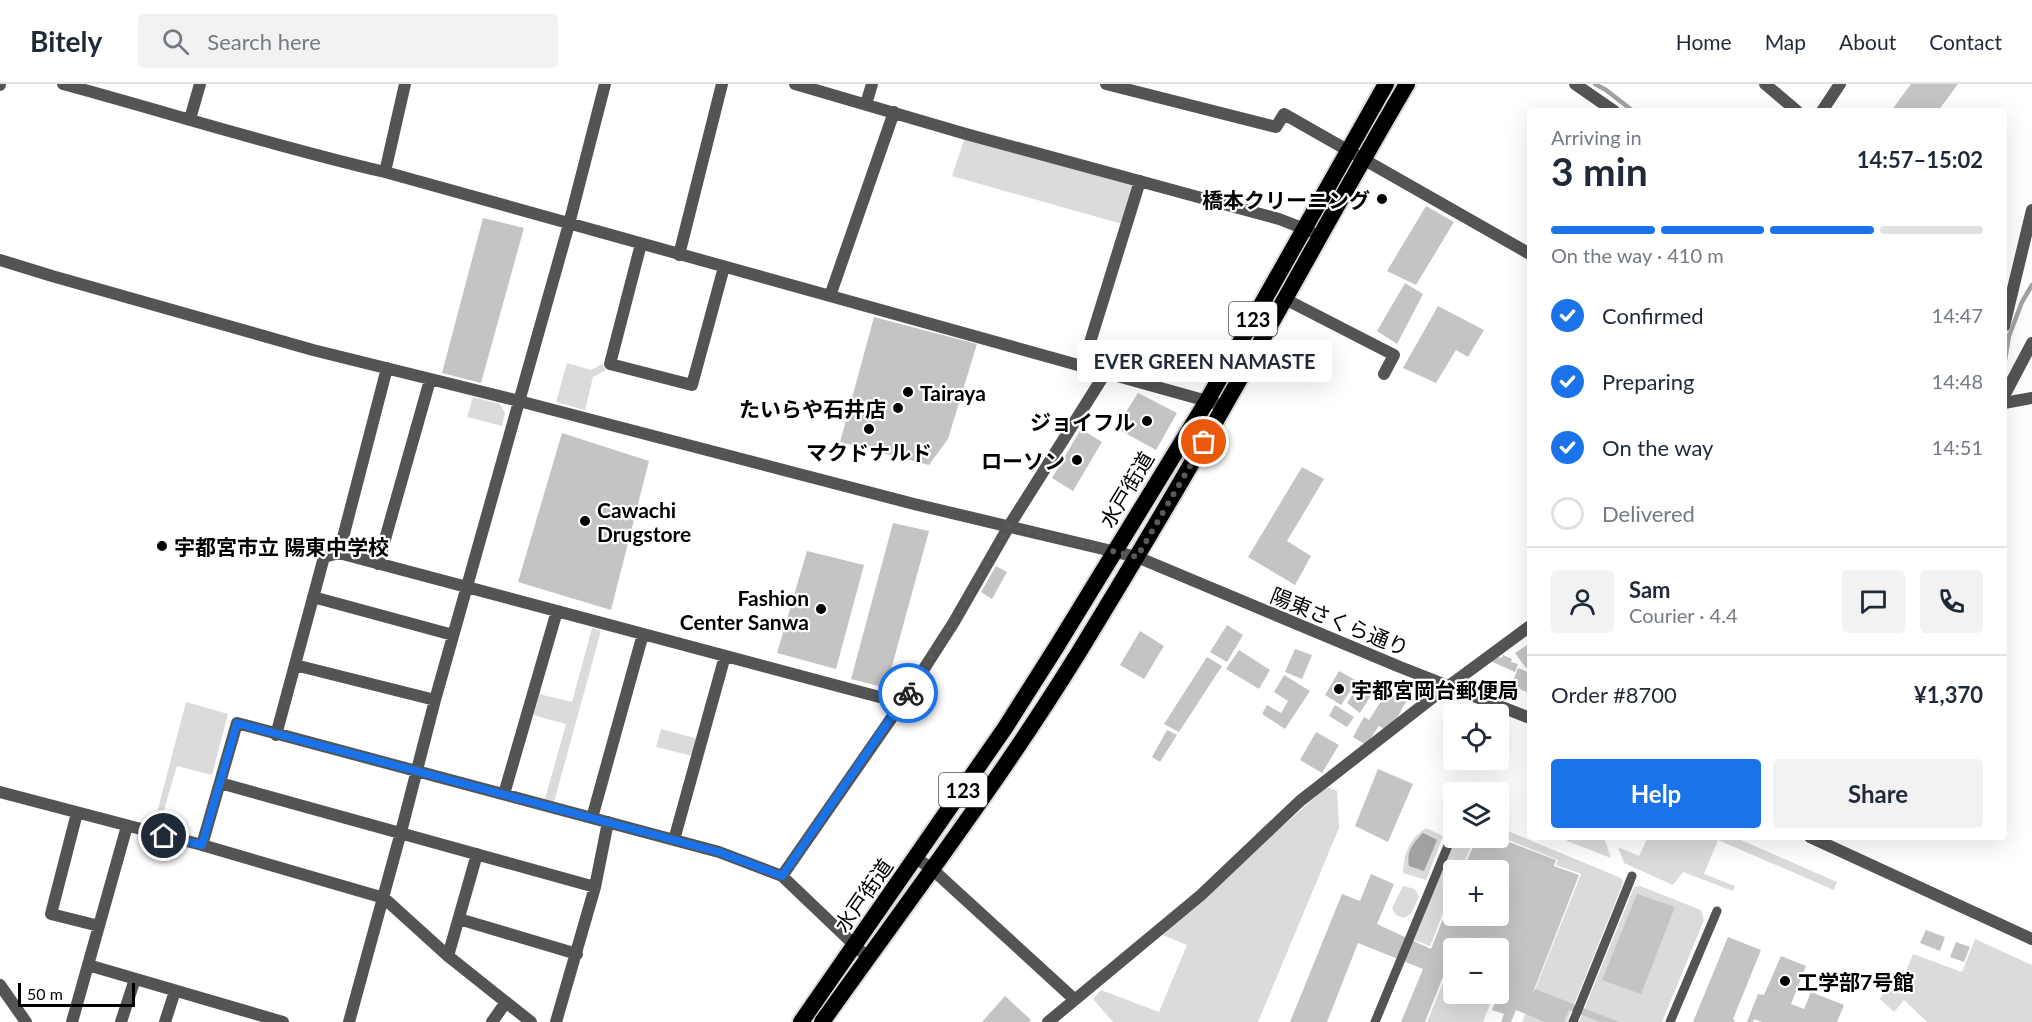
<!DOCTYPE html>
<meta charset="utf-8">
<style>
body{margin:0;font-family:Lato,"Noto Sans JP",sans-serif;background:#f2f2f3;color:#1f2937;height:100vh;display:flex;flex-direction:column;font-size:22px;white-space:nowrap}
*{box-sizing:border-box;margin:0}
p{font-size:20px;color:#747a83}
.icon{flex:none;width:33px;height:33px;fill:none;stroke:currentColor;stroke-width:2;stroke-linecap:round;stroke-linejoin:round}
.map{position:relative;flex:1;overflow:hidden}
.side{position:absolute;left:1527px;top:24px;width:480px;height:732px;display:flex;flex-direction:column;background:#fff;border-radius:6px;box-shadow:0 6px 24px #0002}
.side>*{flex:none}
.tools{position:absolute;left:1443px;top:620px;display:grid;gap:12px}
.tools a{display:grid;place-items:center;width:66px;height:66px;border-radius:6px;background:#fff;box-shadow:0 6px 24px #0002;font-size:30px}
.scale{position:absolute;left:18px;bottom:15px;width:117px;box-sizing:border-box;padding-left:6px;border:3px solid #000;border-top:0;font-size:16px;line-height:21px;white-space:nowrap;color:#000;-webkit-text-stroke:4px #fff;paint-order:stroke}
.pin{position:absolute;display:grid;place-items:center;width:51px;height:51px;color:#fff;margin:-26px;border:3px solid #fff;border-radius:50%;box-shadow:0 2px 6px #0007}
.courier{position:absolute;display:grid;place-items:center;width:60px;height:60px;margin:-30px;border:4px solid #1a73e8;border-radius:50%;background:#fff;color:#222;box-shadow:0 2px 8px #0007}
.bubble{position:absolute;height:42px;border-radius:6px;background:#fff;box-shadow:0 6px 24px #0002;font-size:20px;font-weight:700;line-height:42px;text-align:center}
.overview em{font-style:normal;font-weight:700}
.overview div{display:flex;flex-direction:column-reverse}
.overview{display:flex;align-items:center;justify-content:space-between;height:102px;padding:0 24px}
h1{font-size:39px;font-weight:700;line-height:45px}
.bar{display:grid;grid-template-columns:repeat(4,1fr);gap:9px 6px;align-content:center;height:72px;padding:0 24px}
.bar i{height:8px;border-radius:4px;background:#e0e1e3}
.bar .current{background:#1a73e8}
.bar p{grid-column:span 4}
.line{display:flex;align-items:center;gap:15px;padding:0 24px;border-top:2px solid #e0e1e3}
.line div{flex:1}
.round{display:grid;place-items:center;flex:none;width:63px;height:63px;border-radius:6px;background:#f2f2f3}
ol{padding:0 24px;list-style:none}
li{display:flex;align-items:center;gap:18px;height:66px}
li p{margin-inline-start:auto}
li .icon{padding:6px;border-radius:50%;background:#1a73e8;color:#fff;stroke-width:4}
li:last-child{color:#747a83}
li i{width:33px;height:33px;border:3px solid #e0e1e3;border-radius:50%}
.cta{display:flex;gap:12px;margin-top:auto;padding:12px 24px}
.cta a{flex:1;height:69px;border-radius:6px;background:#1a73e8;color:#fff;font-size:24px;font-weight:700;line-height:69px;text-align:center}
.cta a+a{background:#f2f2f3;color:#1f2937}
header{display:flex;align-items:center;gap:36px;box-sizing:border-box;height:84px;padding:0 30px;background:#fff;border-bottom:2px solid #e0e1e3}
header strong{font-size:28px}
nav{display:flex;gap:33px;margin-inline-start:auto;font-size:21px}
.search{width:420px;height:54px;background:#f2f2f3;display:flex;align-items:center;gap:15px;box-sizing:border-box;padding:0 21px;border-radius:6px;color:#747a83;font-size:22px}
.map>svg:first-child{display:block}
.green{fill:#dbdbdb}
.water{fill:#a2a2a2}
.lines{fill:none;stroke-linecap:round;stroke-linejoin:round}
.stream{stroke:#a2a2a2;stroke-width:4.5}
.building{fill:#c4c4c4}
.trunk-casing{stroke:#dbdbdb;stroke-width:20}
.pedestrian{stroke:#545454;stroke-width:9}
.minor{stroke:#545454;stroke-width:12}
.tertiary{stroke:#545454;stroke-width:12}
.trunk{stroke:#000;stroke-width:16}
.done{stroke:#595959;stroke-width:6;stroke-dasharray:0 10.8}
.route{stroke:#1a73e8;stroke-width:8}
.poi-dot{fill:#000;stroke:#fff;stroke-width:2}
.labels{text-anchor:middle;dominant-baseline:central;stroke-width:4.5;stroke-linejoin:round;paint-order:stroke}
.shield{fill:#fff;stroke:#4c4c4c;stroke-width:1.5}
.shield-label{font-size:20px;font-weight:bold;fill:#000}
.poi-label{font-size:21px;font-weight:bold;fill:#000;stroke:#fff;text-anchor:end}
.street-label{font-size:21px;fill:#000;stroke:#fff}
</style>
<header>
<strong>Bitely</strong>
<div class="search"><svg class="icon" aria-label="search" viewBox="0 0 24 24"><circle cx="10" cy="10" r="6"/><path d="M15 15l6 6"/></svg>Search here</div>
<nav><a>Home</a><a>Map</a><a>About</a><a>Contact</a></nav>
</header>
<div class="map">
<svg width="2032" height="938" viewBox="0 0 2032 938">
<rect width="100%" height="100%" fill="#fff"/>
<path class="green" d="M966 50 1134 101 1122 140 952 92Z
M567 279 591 286 602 280 606 286 593 293 585 326 556 318Z
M473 313 500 320 505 329 502 342 467 333Z
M592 544 601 547 554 718 545 715 566 640 533 631 539 610 572 618Z
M186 618 228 630 212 691 177 682 158 746 153 744Z
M661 645 702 656 697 673 656 663Z
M1327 703 1337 707 1339 744 1258 938H1113L1093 915 1101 906 1159 928 1187 861 1160 850Z
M1498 743 1621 794 1623 799 1567 938H1522L1581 790 1556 781 1558 776 1499 752Z
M1426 744 1443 752 1426 796 1403 789C1404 769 1409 755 1426 744Z
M1455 753H1475L1461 786H1454L1453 804 1430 862 1414 856Z
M1568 753H1604L1611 774 1567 757Z
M1648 753H1734L1837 798 1834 806 1718 756 1704 790 1735 802 1733 807 1683 788 1673 801 1624 779 1618 763 1639 772Z
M1403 802 1415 805 1419 813 1411 830 1403 834 1396 831 1392 824Z
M1640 802 1701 826 1704 836 1662 938H1579L1634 803Z
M1975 855 2032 881V938H1927L1904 916 1894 928 1880 915 1885 903 1900 902 1913 870 1962 888Z
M1444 896 1453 900 1454 909H1477L1492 915 1483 938H1427Z"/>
<path class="water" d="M1423 749 1437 756 1424 787 1409 782C1406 767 1413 759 1423 749Z"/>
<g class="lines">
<path class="stream" d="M1595 0 1606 6 1633 27
M2004 250 2009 252 2022 218 2032 201
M2005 276 2009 252"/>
</g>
<path class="building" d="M1911 0H1958L1938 27H1891Z
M1426 122 1454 138 1416 201 1387 187Z
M483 134 524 144 481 299 442 289Z
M1405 199 1423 210 1397 260 1377 247Z
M1438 222 1484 246 1468 273 1456 266 1436 299 1403 284Z
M874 233 977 260 948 355 929 381 840 358Z
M1138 309 1177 329 1156 366 1116 344Z
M1081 345 1102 358 1073 407 1052 394Z
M562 349 649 377 611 526 518 498Z
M1302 383 1324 395 1287 457 1311 472 1295 501 1248 473Z
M893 439 929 447 886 604 851 595Z
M807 467 864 481 836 585 777 569Z
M996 482 1007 488 992 515 981 508Z
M1227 541 1243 551 1227 578 1210 568Z
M1140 547 1164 562 1144 595 1120 581Z
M1530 559V586L1527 583 1526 584 1515 569Z
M1295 565 1312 571 1302 595 1285 588Z
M1239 566 1270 586 1259 605 1226 585Z
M1503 571 1512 575 1511 578 1518 580 1515 588 1490 577 1498 573 1502 574Z
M1207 573 1222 582 1179 648 1164 640Z
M1518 584 1530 589V609L1511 602Z
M1339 587 1357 597 1341 621 1325 611Z
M1284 591 1310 607 1285 645 1262 630 1267 621 1281 629 1288 617 1274 608Z
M1358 602 1372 610 1360 629 1347 619Z
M1388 606 1407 616 1389 648 1379 642 1366 661 1353 653 1364 633 1369 636Z
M1335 621 1354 633 1347 643 1329 632Z
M1167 646 1177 651 1160 678 1152 673Z
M1316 648 1339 661 1322 689 1300 676Z
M1378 685 1413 700 1388 758 1355 742Z
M1477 753H1485L1497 758 1498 754 1556 776 1554 782 1579 791 1532 911 1535 905 1619 938H1600L1569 926 1564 938H1545L1516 926 1511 938H1501L1504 930 1492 926 1497 914 1485 909H1498V864H1454V897L1443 893 1425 938H1401L1423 885 1358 859 1327 938H1290L1342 810 1360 817 1371 790 1394 800 1377 840 1431 865 1453 810 1454 831H1498V786H1463Z
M1637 810 1675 823 1641 910 1602 896Z
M1926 846 1945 853 1940 867 1920 859Z
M1728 853 1761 866 1733 935 1735 936 1734 938H1693Z
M1956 858 1970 863 1964 878 1950 873Z
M1781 872 1806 882 1791 920 1804 925 1811 908 1844 921 1837 938H1762L1754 935 1753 938H1747L1758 910 1764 911Z
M1005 912 1031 936 1029 938H982Z"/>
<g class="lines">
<g class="trunk-casing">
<path id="trunk" d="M801 938 1005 644 1057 562 1207 317 1386 0
M822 938C909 816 1000 696 1079 568 1129 486 1179 403 1226 319 1287 213 1345 105 1407 0"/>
</g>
<path class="pedestrian" d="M1375 938 1454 747
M1573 938 1632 792
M1670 938 1717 827"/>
<path class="minor" d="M63 0C170 29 277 63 385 88L1225 322
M795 0 966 50 1279 135 1310 147
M1106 0 1276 43 1284 30 1530 170
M1575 0 1614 27
M1765 0 1797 27
M0 1V0
M866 20 872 0
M1822 27 1840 0
M190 35 200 0
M385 88 405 0
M641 160 610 280 692 301 724 183
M679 171 722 0
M0 176 52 192 313 266 519 317
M830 212 894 28
M1285 215 1394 271 1384 290
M2004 242 2032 126
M1083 281 1140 97
M387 284 339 469 902 619
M2004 312 2032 259
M378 480 430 296
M313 513 453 551
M295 581 435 616
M276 651 324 473 339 469
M220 699 595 803
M0 708 202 761 384 814 448 872 531 938
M504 710 557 527
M77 729 51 830 99 842
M592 734 643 550
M674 756 725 572
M202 761 237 639 719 768 782 792
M916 774 932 785 1074 915
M459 835 577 870
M448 872 477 770
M868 874 782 792 902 619 954 538 1009 442 1106 288
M88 881 283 938
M0 901 26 938
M72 938 127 742
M121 938 135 895
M165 938 175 907
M349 938 401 748 435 616 569 140 605 0
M492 938 506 918
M556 938 595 803 608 738
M1048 938 1201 811 1300 717 1427 618 1530 542"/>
<path class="tertiary" d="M519 317 914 420 1137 473 1400 583 1530 634
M2004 319 2032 314
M1810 753 2032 855"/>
<use href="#trunk" class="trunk"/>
</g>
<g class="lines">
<path class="done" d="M908 609 954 538 1009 442 1137 473 1204 358"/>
<path class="route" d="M164 752 202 761 237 639 719 768 782 792 908 609"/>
</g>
<g class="poi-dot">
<circle cx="1382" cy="115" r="6"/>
<circle cx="908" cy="308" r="6"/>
<circle cx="898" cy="324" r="6"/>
<circle cx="1147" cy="337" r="6"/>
<circle cx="869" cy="345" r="6"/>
<circle cx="1077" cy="376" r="6"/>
<circle cx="585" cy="437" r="6"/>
<circle cx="162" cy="462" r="6"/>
<circle cx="821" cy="525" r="6"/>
<circle cx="1339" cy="605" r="6"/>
<circle cx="1785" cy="897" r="6"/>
</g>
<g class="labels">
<g class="shield">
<rect x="1229" y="218" width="48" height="34" rx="4.5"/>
<rect x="939" y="689" width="48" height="34" rx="4.5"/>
</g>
<g class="shield-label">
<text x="1253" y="235">123</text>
<text x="963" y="706">123</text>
</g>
<g class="poi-label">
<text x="1370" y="115">橋本クリーニング</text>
<text x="920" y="308" text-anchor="start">Tairaya</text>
<text x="886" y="324">たいらや石井店</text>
<text x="1135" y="337">ジョイフル</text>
<text x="869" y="367" text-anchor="middle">マクドナルド</text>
<text x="1065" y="376">ローソン</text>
<text x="597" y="425" text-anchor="start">Cawachi<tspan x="597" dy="24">Drugstore</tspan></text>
<text x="174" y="462" text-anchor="start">宇都宮市立 陽東中学校</text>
<text x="809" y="513">Fashion<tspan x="809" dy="24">Center Sanwa</tspan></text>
<text x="1351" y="605" text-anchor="start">宇都宮岡台郵便局</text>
<text x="1797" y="897" text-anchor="start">工学部7号館</text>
</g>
<g class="street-label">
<text transform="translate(1126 405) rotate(-59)">水戸街道</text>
<text transform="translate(1340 537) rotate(22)">陽東さくら通り</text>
<text transform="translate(863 811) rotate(-55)">水戸街道</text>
</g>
</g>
</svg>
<div class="tools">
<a><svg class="icon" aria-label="locate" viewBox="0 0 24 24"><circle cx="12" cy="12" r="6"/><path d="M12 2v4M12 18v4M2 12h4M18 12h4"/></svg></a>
<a><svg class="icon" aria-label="layers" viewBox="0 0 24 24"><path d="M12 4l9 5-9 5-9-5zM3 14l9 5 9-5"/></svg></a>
<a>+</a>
<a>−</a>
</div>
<div class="scale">50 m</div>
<div class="pin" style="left:1204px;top:358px;background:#ea580c"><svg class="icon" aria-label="bag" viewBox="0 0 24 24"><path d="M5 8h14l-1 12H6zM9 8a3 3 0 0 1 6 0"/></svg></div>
<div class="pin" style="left:164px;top:752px;background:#1f2937"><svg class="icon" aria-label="home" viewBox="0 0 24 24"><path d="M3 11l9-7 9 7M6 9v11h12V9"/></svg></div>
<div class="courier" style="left:908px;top:609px"><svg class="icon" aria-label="bike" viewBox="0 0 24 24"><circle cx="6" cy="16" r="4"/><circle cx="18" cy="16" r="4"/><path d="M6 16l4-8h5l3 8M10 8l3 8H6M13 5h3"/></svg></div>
<div class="bubble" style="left:1077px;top:256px;width:255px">EVER GREEN NAMASTE</div>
<section class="side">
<div class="overview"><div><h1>3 min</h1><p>Arriving in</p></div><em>14:57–15:02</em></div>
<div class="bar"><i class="current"></i><i class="current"></i><i class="current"></i><i></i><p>On the way · 410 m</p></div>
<ol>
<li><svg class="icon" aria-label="check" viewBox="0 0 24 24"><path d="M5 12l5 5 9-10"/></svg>Confirmed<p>14:47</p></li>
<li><svg class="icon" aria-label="check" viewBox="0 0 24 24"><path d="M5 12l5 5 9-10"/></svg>Preparing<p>14:48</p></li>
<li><svg class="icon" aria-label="check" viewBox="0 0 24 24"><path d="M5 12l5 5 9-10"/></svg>On the way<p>14:51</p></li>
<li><i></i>Delivered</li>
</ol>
<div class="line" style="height:108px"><a class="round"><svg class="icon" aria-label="person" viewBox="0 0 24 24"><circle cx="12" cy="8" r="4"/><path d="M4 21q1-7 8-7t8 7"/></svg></a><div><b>Sam</b><p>Courier · 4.4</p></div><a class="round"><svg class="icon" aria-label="chat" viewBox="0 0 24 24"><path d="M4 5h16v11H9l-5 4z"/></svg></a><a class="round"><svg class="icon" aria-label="phone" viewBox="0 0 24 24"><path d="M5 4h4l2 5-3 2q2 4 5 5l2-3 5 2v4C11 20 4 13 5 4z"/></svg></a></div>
<div class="line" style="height:78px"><div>Order #8700</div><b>¥1,370</b></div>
<div class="cta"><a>Help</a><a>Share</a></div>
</section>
</div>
